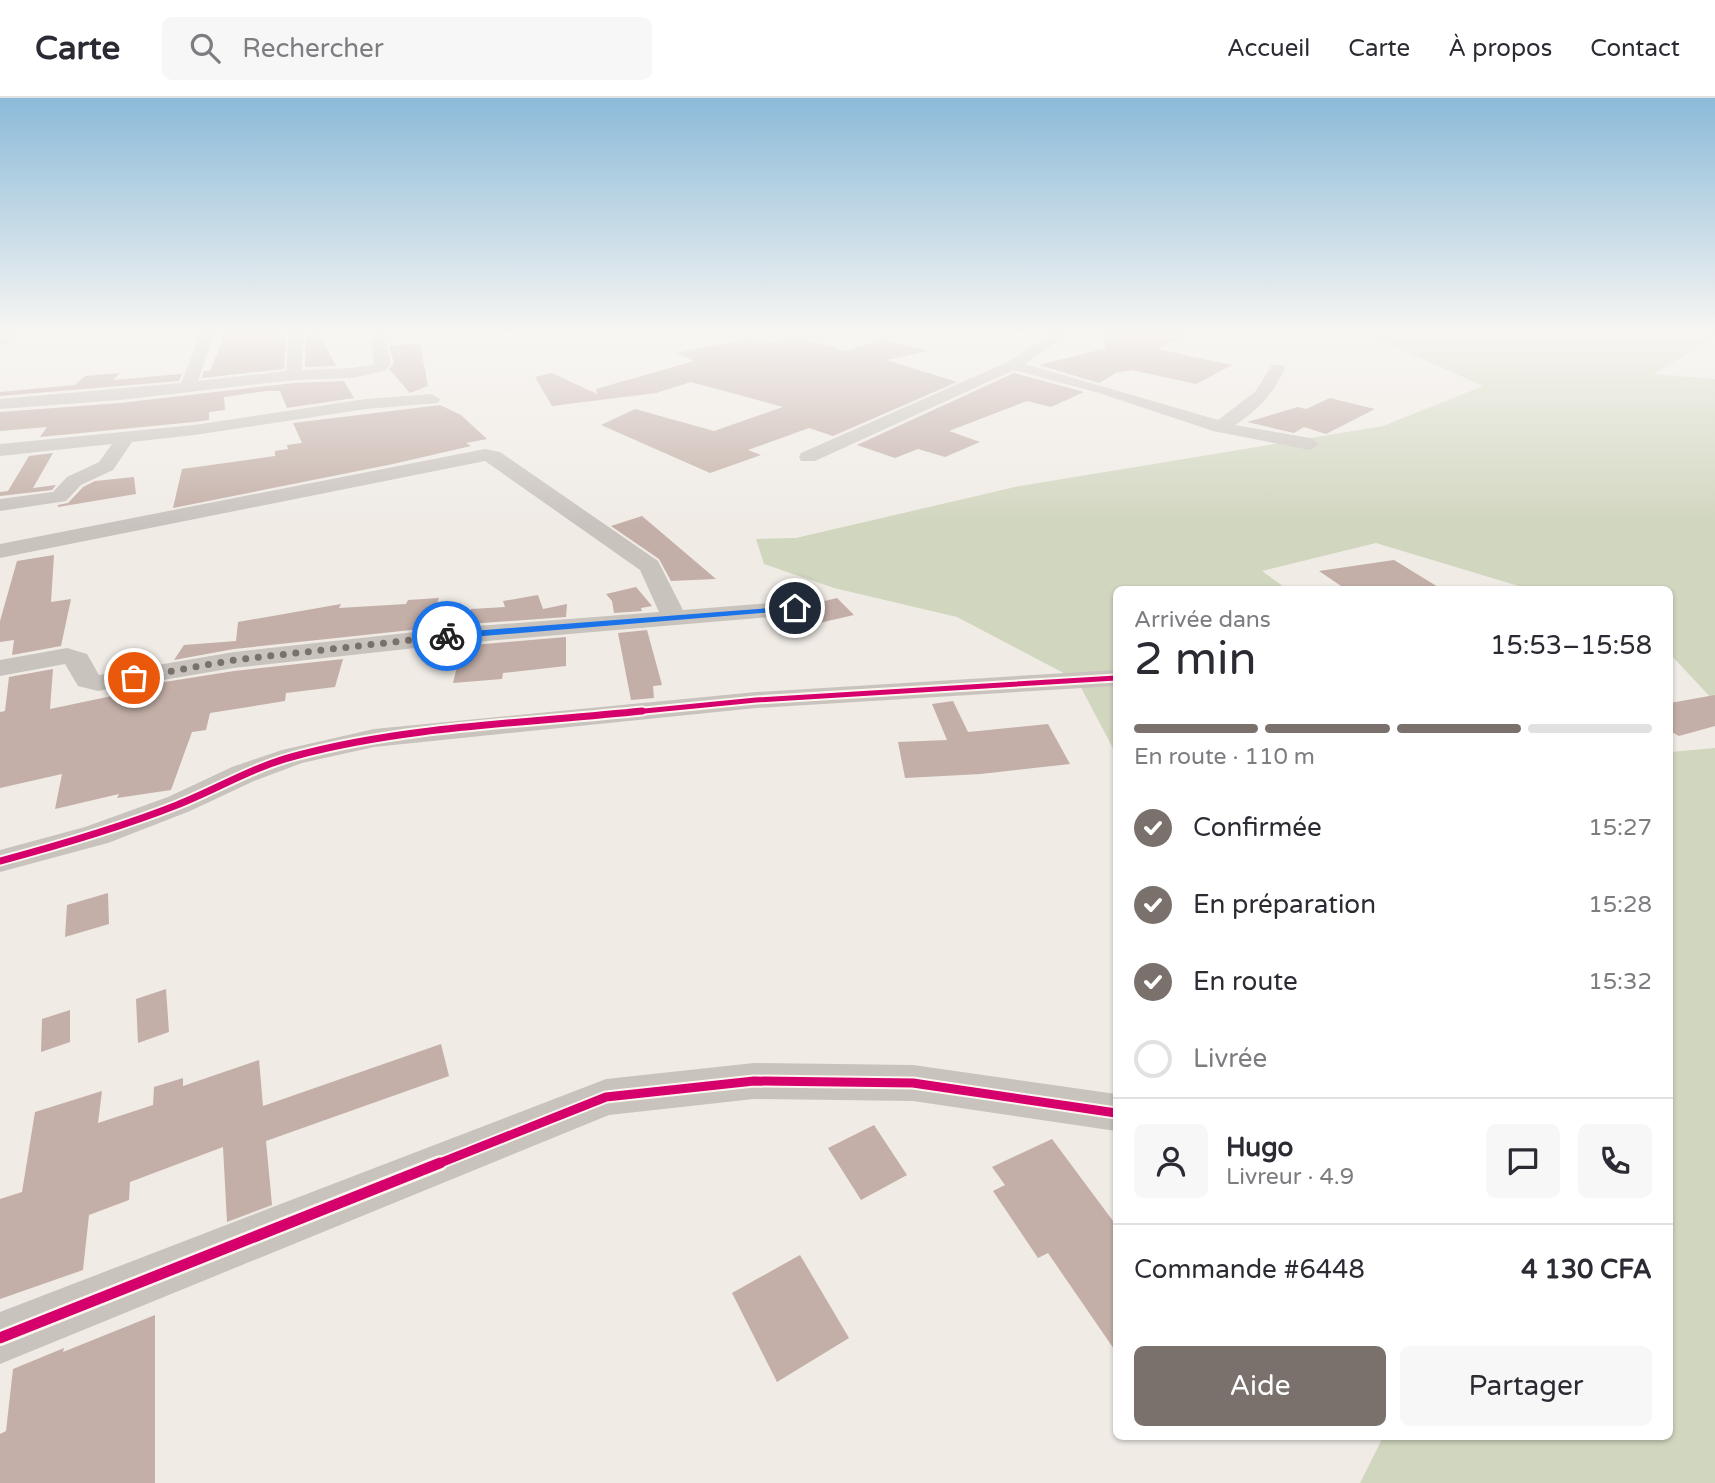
<!DOCTYPE html>
<html lang="fr">
<meta charset="utf-8">
<style>
body{margin:0;font-family:"Varela Round",sans-serif;background:#f7f7f7;color:#2b2b33;height:100vh;display:flex;flex-direction:column;font-size:26px;white-space:nowrap}
*{box-sizing:border-box;margin:0}
p{font-size:23px;color:#7c7c81}
.icon{flex:none;width:38px;height:38px;fill:none;stroke:currentColor;stroke-width:2;stroke-linecap:round;stroke-linejoin:round}
.map{position:relative;flex:1;overflow:hidden}
.details{position:absolute;left:1113px;top:488px;width:560px;height:854px;display:flex;flex-direction:column;background:#fff;border-radius:10px;box-shadow:0 2px 5px #0004}
.details>*{flex:none}
.pin{position:absolute;display:grid;place-items:center;width:60px;height:60px;color:#fff;margin:-30px;border:4px solid #fff;border-radius:50%;box-shadow:0 2px 7px #0007}
.courier{position:absolute;display:grid;place-items:center;width:70px;height:70px;margin:-35px;border:5px solid #1a73e8;border-radius:50%;background:#fff;color:#222;box-shadow:0 2px 9px #0007}
.head em{font-style:normal;font-weight:600}
.head div{display:flex;flex-direction:column-reverse}
.head{display:flex;align-items:center;justify-content:space-between;height:119px;padding:0 21px}
h1{font-size:46px;font-weight:600;line-height:52px}
.bar{display:grid;grid-template-columns:repeat(4,1fr);gap:10px 7px;align-content:center;height:84px;padding:0 21px}
.bar i{height:9px;border-radius:5px;background:#e1e1e2}
.bar .selected{background:#7a716c}
.bar p{grid-column:span 4}
.line{display:flex;align-items:center;gap:18px;padding:0 21px;border-top:2px solid #e1e1e2}
.line div{flex:1}
.round{display:grid;place-items:center;flex:none;width:74px;height:74px;border-radius:10px;background:#f7f7f7}
ol{padding:0 21px;list-style:none}
li{display:flex;align-items:center;gap:21px;height:77px}
li p{margin-inline-start:auto}
li .icon{padding:7px;border-radius:50%;background:#7a716c;color:#fff;stroke-width:4}
li:last-child{color:#7c7c81}
li i{width:38px;height:38px;border:4px solid #e1e1e2;border-radius:50%}
.cta{display:flex;gap:14px;margin-top:auto;padding:14px 21px}
.cta a{flex:1;height:80px;border-radius:10px;background:#7a716c;color:#fff;font-size:28px;font-weight:600;line-height:80px;text-align:center}
.cta a+a{background:#f7f7f7;color:#2b2b33}
header{display:flex;align-items:center;gap:42px;box-sizing:border-box;height:98px;padding:0 35px;background:#fff;border-bottom:2px solid #e1e1e2}
header strong{font-size:33px}
nav{display:flex;gap:38px;margin-inline-start:auto;font-size:24px}
.search{width:490px;height:63px;background:#f7f7f7;display:flex;align-items:center;gap:18px;box-sizing:border-box;padding:0 24px;border-radius:10px;color:#7c7c81;font-size:26px}
.map>svg:first-child{display:block}
.green{fill:#d1d6bf}
.building{fill:#c3afa7}
.lines{fill:none;stroke-linecap:round;stroke-linejoin:round}
.street{fill:#c9c3be;fill-rule:evenodd}
.cycleway-far3-casing{stroke:#fbf5ee;stroke-width:9}
.cycleway-far2-casing{stroke:#fbf5ee;stroke-width:11}
.cycleway-far1-casing{stroke:#fbf5ee;stroke-width:13}
.cycleway-casing{stroke:#fbf5ee;stroke-width:16}
.cycleway-far3{stroke:#d6006c;stroke-width:5}
.cycleway-far2{stroke:#d6006c;stroke-width:7}
.cycleway-far1{stroke:#d6006c;stroke-width:9}
.cycleway{stroke:#d6006c;stroke-width:11}
.route{fill:#1a73e8}
.done{stroke:#7a716c;stroke-width:7;stroke-dasharray:0 12.6}
</style>
<header>
<strong>Carte</strong>
<div class="search"><svg class="icon" aria-label="search" viewBox="0 0 24 24"><circle cx="10" cy="10" r="6"/><path d="M15 15l6 6"/></svg>Rechercher</div>
<nav><a>Accueil</a><a>Carte</a><a>À propos</a><a>Contact</a></nav>
</header>
<div class="map">
<svg width="1715" height="1385" viewBox="0 0 1715 1385">
<rect width="100%" height="100%" fill="#f0ebe5"/>
<path class="green" d="M1360 233H1715V239L1653 276 1715 281V604L1670 556V492H1532L1376 445 1262 473 1288 492H1116V656L1077 582 957 519 834 490 764 466 756 441 796 440 1015 389 1383 328 1483 288Z
M1715 650V1385H1360L1383 1339H1670V654Z"/>
<path class="building" d="M265 233V236L278 234 279 239 286 238 284 271 202 280 204 273H210L225 236Z
M1102 233H1197L1157 251 1232 267 1196 286 1132 272 1116 275 1099 285 1039 267 1106 250Z
M318 234 336 268 305 269 306 236Z
M794 238 846 253 882 241 928 253 886 262 957 284 833 338 809 330 748 352 761 357 710 375 601 327 635 311 714 333 783 309 691 284 656 295 552 308 535 279 552 275 597 296 596 291 694 263 676 255 752 240 767 246Z
M420 245 428 288 410 295 389 271 394 265 389 248Z
M120 275 113 282 182 276 179 283 0 298V294L75 287 85 278Z
M1014 275 1084 294 1051 309 1027 303 949 333 980 344 945 359 918 351 895 360 857 347Z
M344 283 354 300 287 310 280 293H266L224 299 225 312 209 314V322L194 324 40 339 47 329 0 333V314L120 305 294 285Z
M1330 300 1375 311 1326 336 1304 329 1294 335 1247 324 1298 309 1306 311Z
M440 307 461 317 487 341 466 345 471 348 393 366 173 410 182 371 275 358V353L288 351 287 347 302 345 293 325Z
M53 355 33 390 56 387 52 392 0 398V394L8 393 29 358Z
M134 379 136 396 58 409V407L68 405 83 389 95 383Z
M642 418 716 481 671 483 659 461 611 428Z
M54 457 51 504 71 501 61 548 12 557 14 542 0 544V523L17 463Z
M1394 462 1443 492H1347L1319 473Z
M636 489 652 508 641 510 642 513 614 515 612 503 606 496Z
M538 497 543 511 567 506 566 519 468 526 471 511 505 509 503 503Z
M439 500 434 513H437L430 530 234 551 174 562 184 547 236 543 238 524 341 506 339 510 406 506 408 502Z
M837 500 854 517 819 525 808 514V507Z
M647 532 662 587 653 588 654 600 631 602 618 535Z
M566 539V568L503 575 502 581 453 585 462 548Z
M343 561 335 589 286 595 285 603 210 615 206 632 192 634 171 692 117 700 119 696 55 711 62 676 0 690V614L5 613 9 579 53 571 50 611 150 590 158 585 234 573Z
M1715 597V628L1679 638 1670 633V605Z
M953 603 968 634 1048 626 1070 666 981 676 905 680 898 644 947 642 932 606Z
M108 795 109 826 65 839 67 807Z
M166 891 169 934 138 945 136 901Z
M70 912V944L41 954 42 921Z
M441 946 449 978 266 1043 272 1107 227 1124 223 1049 130 1084 129 1102 89 1117 83 1172 0 1201V1101L22 1094 35 1014 102 993 98 1025 153 1007 154 989 183 980V988L259 962 263 1008Z
M874 1027 907 1077 861 1102 828 1050Z
M1052 1041 1116 1127V1254L1048 1155 1038 1160 993 1093 1005 1087 992 1069Z
M800 1157 849 1240 777 1284 732 1195Z
M155 1217V1385H0V1336L6 1333 13 1271 64 1250 63 1254Z"/>
<g class="lines">
<path class="street" d="M3 233H18L5 247 0 248V236Z
M202 233H226L213 239 198 283 286 273 289 233H303L302 272 352 270 374 266 369 233H383L391 266 384 273 352 280 294 282 120 302 0 311V301L181 285Z
M1056 233H1072L1025 266 1218 322 1255 294 1272 267H1282L1285 270C1274 295 1258 312 1235 327L1310 340 1319 346 1310 352 1213 333 1099 295 1014 272 815 363H801L799 359 801 355 1008 264Z
M432 296 440 301 438 305 366 311 194 337 132 344 113 372 81 387 66 403 0 413V401L53 394 67 379 99 364 112 346 0 358V346L194 327 366 301Z
M485 351 500 354 658 463 683 512 795 503 804 505 807 510 804 515 795 517 452 546 234 570 98 593 78 588 65 566 0 578V562L67 550 87 556 99 577 234 554 452 530 659 514 640 472 485 363 0 460V446Z
M1116 572V588L756 610 374 649 302 665 254 683 190 713 108 745 0 774V752L85 729 168 699 232 669 282 652 374 631 756 594Z
M754 965 913 967 1116 996V1033L913 1003 754 1001 609 1017 0 1266V1214L606 981Z"/>
<g class="cycleway-far3-casing">
<path id="cycleway-far3" d="M624 615 756 602 1116 580"/>
</g>
<g class="cycleway-far2-casing">
<path id="cycleway-far2" d="M0 763C60 747 119 730 177 707 217 691 253 669 295 658 405 628 529 625 642 613"/>
</g>
<g class="cycleway-far1-casing">
<path id="cycleway-far1" d="M435 1067 606 999 754 983 913 985 1116 1015"/>
</g>
<g class="cycleway-casing">
<path id="cycleway" d="M0 1240 440 1065"/>
</g>
<use href="#cycleway-far3" class="cycleway-far3"/>
<use href="#cycleway-far2" class="cycleway-far2"/>
<use href="#cycleway-far1" class="cycleway-far1"/>
<use href="#cycleway" class="cycleway"/>
</g>
<linearGradient id="sky" x2="0" y2="1"><stop stop-color="#8bbad8"/><stop offset="0.55" stop-color="#f8f6f3"/><stop offset="1" stop-color="#f8f6f3" stop-opacity="0"/></linearGradient>
<rect width="1715" height="427" fill="url(#sky)"/>
<path class="route" d="M795 508 798 509V512L447 541 442 538 447 535Z"/>
<g class="lines">
<path class="done" d="M134 580 234 562 447 538"/>
</g>
</svg>
<div class="pin" style="left:134px;top:580px;background:#ea580c"><svg class="icon" aria-label="bag" viewBox="0 0 24 24"><path d="M5 8h14l-1 12H6zM9 8a3 3 0 0 1 6 0"/></svg></div>
<div class="pin" style="left:795px;top:510px;background:#1f2937"><svg class="icon" aria-label="home" viewBox="0 0 24 24"><path d="M3 11l9-7 9 7M6 9v11h12V9"/></svg></div>
<div class="courier" style="left:447px;top:538px"><svg class="icon" aria-label="bike" viewBox="0 0 24 24"><circle cx="6" cy="16" r="4"/><circle cx="18" cy="16" r="4"/><path d="M6 16l4-8h5l3 8M10 8l3 8H6M13 5h3"/></svg></div>
<section class="details">
<div class="head"><div><h1>2 min</h1><p>Arrivée dans</p></div><em>15:53–15:58</em></div>
<div class="bar"><i class="selected"></i><i class="selected"></i><i class="selected"></i><i></i><p>En route · 110 m</p></div>
<ol>
<li><svg class="icon" aria-label="check" viewBox="0 0 24 24"><path d="M5 12l5 5 9-10"/></svg>Confirmée<p>15:27</p></li>
<li><svg class="icon" aria-label="check" viewBox="0 0 24 24"><path d="M5 12l5 5 9-10"/></svg>En préparation<p>15:28</p></li>
<li><svg class="icon" aria-label="check" viewBox="0 0 24 24"><path d="M5 12l5 5 9-10"/></svg>En route<p>15:32</p></li>
<li><i></i>Livrée</li>
</ol>
<div class="line" style="height:126px"><a class="round"><svg class="icon" aria-label="person" viewBox="0 0 24 24"><circle cx="12" cy="8" r="4"/><path d="M4 21q1-7 8-7t8 7"/></svg></a><div><b>Hugo</b><p>Livreur · 4.9</p></div><a class="round"><svg class="icon" aria-label="chat" viewBox="0 0 24 24"><path d="M4 5h16v11H9l-5 4z"/></svg></a><a class="round"><svg class="icon" aria-label="phone" viewBox="0 0 24 24"><path d="M5 4h4l2 5-3 2q2 4 5 5l2-3 5 2v4C11 20 4 13 5 4z"/></svg></a></div>
<div class="line" style="height:91px"><div>Commande #6448</div><b>4 130 CFA</b></div>
<div class="cta"><a>Aide</a><a>Partager</a></div>
</section>
</div>
